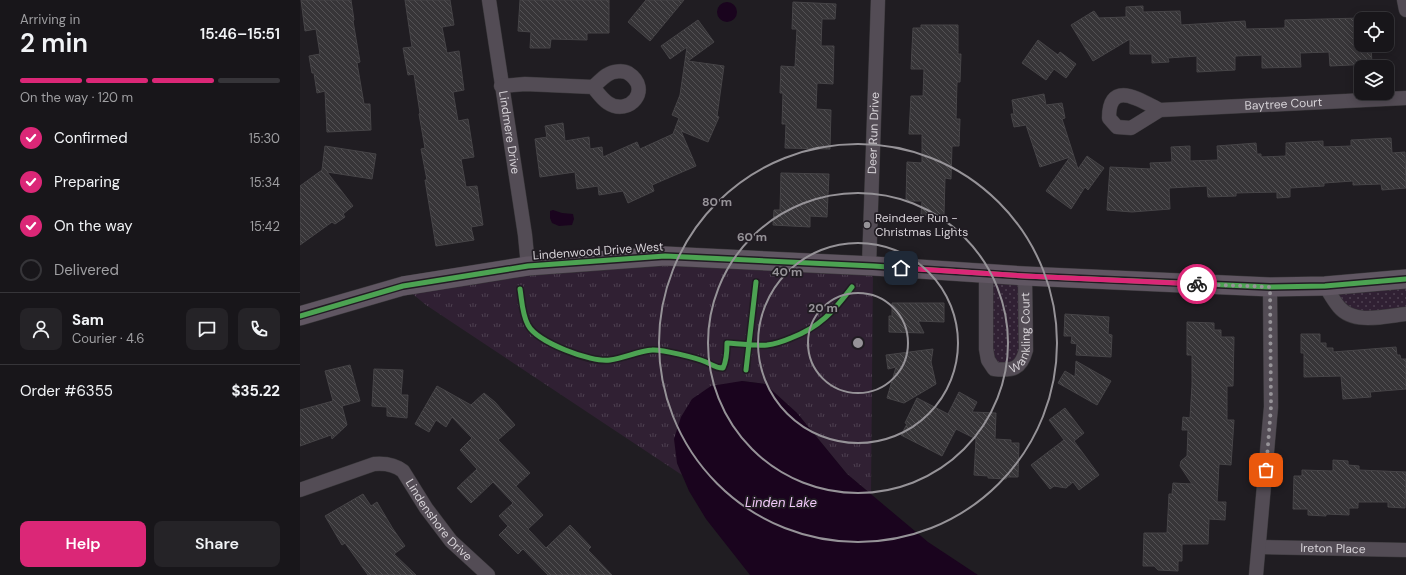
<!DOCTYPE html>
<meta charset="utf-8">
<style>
body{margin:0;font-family:"DM Sans",sans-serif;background:#252327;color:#f1f3f6;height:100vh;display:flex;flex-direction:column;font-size:15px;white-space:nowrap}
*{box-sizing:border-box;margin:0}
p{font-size:13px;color:#9f9fa2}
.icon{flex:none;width:22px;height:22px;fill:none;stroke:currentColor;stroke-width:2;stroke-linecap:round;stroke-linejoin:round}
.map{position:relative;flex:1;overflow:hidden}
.sheet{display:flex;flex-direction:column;background:#18161a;width:300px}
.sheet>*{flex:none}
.controls{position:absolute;left:1054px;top:12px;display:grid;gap:8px}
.controls a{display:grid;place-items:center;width:40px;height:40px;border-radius:8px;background:#18161a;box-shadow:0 2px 10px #0003,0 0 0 1px #363539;font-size:20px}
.pin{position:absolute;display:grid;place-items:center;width:34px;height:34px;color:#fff;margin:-17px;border-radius:8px;box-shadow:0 2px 6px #0006}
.courier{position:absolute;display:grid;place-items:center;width:40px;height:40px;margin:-20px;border:3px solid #db2777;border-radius:50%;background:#fff;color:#222;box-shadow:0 1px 5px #0007}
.overview em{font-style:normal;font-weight:600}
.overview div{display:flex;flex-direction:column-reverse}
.overview{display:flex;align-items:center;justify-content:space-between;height:68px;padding:0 20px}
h1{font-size:26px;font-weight:600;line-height:30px}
.bar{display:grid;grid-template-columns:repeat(4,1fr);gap:6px 4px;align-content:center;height:48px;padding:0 20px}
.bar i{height:5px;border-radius:3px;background:#363539}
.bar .on{background:#db2777}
.bar p{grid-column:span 4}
.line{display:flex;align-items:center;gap:10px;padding:0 20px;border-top:1px solid #363539}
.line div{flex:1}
.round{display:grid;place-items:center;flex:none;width:42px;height:42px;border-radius:8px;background:#252327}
ol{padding:0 20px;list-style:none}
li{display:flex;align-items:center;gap:12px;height:44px}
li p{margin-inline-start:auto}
li .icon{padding:4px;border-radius:50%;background:#db2777;color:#fff;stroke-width:4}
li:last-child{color:#9f9fa2}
li i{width:22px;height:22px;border:2px solid #363539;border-radius:50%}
.action{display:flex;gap:8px;margin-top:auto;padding:8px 20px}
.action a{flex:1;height:46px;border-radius:8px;background:#db2777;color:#fff;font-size:16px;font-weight:600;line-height:46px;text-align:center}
.action a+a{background:#252327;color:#f1f3f6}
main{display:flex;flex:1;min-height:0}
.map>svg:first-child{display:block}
.grass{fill:url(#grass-dots)}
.park{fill:url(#park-tufts)}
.water{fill:#1a041e}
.building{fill:url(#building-back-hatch);stroke:#464447}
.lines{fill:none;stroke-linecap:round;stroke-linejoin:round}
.street-casing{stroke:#39373a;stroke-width:15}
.secondary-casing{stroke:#39373a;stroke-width:20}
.street{stroke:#534c55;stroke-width:14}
.secondary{stroke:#605662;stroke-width:19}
.cycleway-casing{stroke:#211c23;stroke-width:8}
.cycleway{stroke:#4ca352;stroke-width:5}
.done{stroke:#969398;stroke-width:4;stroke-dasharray:0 7.2}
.route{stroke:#db2777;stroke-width:5}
.ring{fill:none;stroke:#969398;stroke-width:2}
.poi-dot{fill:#969398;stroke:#211c23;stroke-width:1.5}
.labels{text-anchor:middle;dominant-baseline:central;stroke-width:3.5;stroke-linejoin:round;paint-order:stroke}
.street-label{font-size:12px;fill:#d6d2d7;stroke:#211c23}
.poi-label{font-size:12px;fill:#d6d2d7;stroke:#211c23;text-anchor:start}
.water-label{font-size:13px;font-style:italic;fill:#f2c9fa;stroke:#211c23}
.centre{fill:#969398;stroke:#211c23;stroke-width:2}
.ring-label{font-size:12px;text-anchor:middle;font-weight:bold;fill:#969398;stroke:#211c23;stroke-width:3.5;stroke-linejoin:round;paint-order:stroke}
</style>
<main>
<section class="sheet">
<div class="overview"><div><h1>2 min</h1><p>Arriving in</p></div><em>15:46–15:51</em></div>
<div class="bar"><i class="on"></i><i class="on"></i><i class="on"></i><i></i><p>On the way · 120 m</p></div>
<ol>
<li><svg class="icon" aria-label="check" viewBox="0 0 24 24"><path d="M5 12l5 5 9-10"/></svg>Confirmed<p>15:30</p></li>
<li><svg class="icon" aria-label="check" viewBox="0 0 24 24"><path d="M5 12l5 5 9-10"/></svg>Preparing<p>15:34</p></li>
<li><svg class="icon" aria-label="check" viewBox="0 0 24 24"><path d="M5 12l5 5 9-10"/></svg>On the way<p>15:42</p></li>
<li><i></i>Delivered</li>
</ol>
<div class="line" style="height:72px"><a class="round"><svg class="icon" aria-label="person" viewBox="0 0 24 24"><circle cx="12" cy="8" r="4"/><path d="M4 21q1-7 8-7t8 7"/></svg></a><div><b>Sam</b><p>Courier · 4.6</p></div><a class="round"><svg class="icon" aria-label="chat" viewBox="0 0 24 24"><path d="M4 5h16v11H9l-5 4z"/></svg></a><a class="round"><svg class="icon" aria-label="phone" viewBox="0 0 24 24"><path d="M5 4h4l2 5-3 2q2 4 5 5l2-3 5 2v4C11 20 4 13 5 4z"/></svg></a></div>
<div class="line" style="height:52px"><div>Order #6355</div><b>$35.22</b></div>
<div class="action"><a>Help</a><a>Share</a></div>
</section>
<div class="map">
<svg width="1106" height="575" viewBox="0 0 1106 575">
<defs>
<pattern id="grass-dots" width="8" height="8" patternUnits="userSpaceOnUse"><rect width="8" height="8" fill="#302033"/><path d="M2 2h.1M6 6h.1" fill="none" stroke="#4d4050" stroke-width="1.8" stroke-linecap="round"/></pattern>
<pattern id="park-tufts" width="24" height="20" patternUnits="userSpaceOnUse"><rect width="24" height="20" fill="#302033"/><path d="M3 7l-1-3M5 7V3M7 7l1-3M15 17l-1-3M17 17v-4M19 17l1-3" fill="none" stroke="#4d4050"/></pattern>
<pattern id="building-back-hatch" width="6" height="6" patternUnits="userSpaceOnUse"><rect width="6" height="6" fill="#373538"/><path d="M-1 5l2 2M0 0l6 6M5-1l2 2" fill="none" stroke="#535154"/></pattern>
</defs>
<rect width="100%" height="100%" fill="#201d22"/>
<path class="grass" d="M686 274 725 276 723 361 694 369Z
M1106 279V314L1062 317 1025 286Z"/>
<path class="park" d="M365 256 573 266 571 494 547 474 497 413 465 384 442 381 377 463 382 475 126 305 103 286Z"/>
<path class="water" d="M417 12a10 10 0 1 1 20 0a10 10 0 1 1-20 0Z
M253 210 262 213 273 214 274 219 272 225 259 226 252 223 250 218V211Z
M442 381 465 384 497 413 547 474 628 542 678 575H450L406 519 389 491 377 463 374 439 381 417 392 399 411 386Z"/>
<path class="building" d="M1 0H51L54 20 53 21 60 62 57 63 64 104H70L71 130 27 132 25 91 17 93 14 73H12L9 56 20 54 16 29 5 31Z
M105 0H150L154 25 142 27 147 53 159 51 164 90 153 92 158 121 168 119 174 157 161 159 166 187 177 186 183 225 171 227 174 240 136 246 125 180H127L121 149 125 148 119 114 120 113 114 74 108 75 103 48 112 47Z
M220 0H309V33H287V40L251 39 250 48H230L231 32 218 31Z
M346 0H384L350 41 328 22Z
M493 2 536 4 535 19H522L521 46H534L533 84 517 83 516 109 531 110 530 149 485 148 486 124H482L483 93H480L481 66 495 67 497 29H492Z
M843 6V12L880 11 881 25 945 21 946 29 985 28V20L1061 18V45H1071L1072 64 1030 66 1029 52 1000 53 1001 67 962 68V55L935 56V70L897 72V56L868 58 869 62 852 63V54H830V39L793 61 771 25 794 11 799 18 826 17V7Z
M398 20 414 42 388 61 424 66 417 116 419 117 408 142 381 131 396 166 352 185 354 191 328 203 323 191 299 195 298 186 277 189 275 172 240 177 235 139 247 137 245 126 263 123 265 141 289 137 290 149 302 147 303 157 337 142 340 149 373 134 379 118 372 115 380 95 387 47 370 59 361 46Z
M621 25H658V54H661L660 82H657L656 119H660L659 146H652L651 179 645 178 644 215H621L622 201H606L607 162 622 163V134H609L611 96H623L624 69H611L613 28H621Z
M738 40 758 55 760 52 776 64 766 78 754 69 746 80 722 63Z
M744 94 746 105 762 103 765 118 762 119 778 169 787 156 804 168 788 190 785 187 771 209 746 191 770 157 740 167 726 125 714 127 711 114H714L712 100Z
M1091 138 1092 153 1105 152 1106 188 1082 190 1081 184 1053 185V181L1024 183V186L990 188V197L977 198V192L936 193V196L908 197 907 186 869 188 870 209 832 212 807 210 810 167 851 169 850 163 872 162 871 147 890 146V161L918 160 917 146 956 143 957 154H961V157L986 156V143L1023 141V147L1051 146V140Z
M25 146 76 154 72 179 27 172 53 206 43 214 45 217 35 224 32 222 0 245V186L22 170Z
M481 173 529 174 527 217 510 216V227L473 225 474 210H480Z
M592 303H644V322L618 321 624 333 589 332V316H592Z
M765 314 809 317 808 334 812 335 811 357 776 355 777 344 771 343 772 336H764Z
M887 322 914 323V330H921V337H934L933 386H927V420H934L931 465 919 464 917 502H926L925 520 909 519 908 544H882V561H878V571L858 570 854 566H843L844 533H867L869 494H872L873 483 892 484 880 466 881 461 887 456 888 430H882L883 417 890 418 892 385V355H887Z
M1001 334H1020V343H1026V348H1033V352L1096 347 1097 355H1100L1101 359H1106V389L1070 392 1071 397 1043 399 1041 376 1004 377V353H1001Z
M633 349 631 362 636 384 604 403 587 398 596 367 588 369 586 355Z
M776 361 811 381 797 405 758 383 765 371 775 377Z
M50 365 60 401 42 406 47 425 32 439 31 435 0 446V410L33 401 25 371Z
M74 369 103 370 101 395H108L107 418 87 416V407L72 406Z
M137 386 171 405 184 393 195 402 215 425 198 440 230 473 216 486 243 515 228 529 246 548 270 525 291 547 288 550 312 575H248L223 549 218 554 199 535 208 526 199 516 213 503 193 482 171 503 157 488 177 469 160 450 172 438 152 417 146 427 136 420 129 432 115 424Z
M659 392 677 402 672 412 696 413 695 439 711 440V443H719L718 477H707L706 479 688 478V476L674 475 676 439 656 429 642 456 601 435 607 424 605 423 617 398 648 414Z
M765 408 784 433 774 441 799 475 779 490 773 482 766 488 754 486 750 489 731 465 764 440 749 420Z
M1033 460 1048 461V465L1059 466V470L1106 472 1105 508 1088 507V502H1058V508H1049V515L1026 514V516L1008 515V509H993L994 476H1002V470L1033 471Z
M63 494 71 506 77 502 93 529 105 546 94 554 116 575H68L45 543 42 545 25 516Z"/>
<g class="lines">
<g class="street-casing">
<g id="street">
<path id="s1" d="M189 0 225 235 228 266"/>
<path d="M1104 0 1106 10"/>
<path d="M201 86 225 84 293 87C298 83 302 78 307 75 313 71 323 70 328 73 353 89 329 117 308 103 302 99 298 93 293 87"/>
<path id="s2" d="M860 110C841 101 809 78 809 118L817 127 831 128 860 110 1106 98"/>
<path id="s3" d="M569 266 578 0"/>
<path id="s4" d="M686 274V349L688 360 694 369C713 371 721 369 726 350L725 276"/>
<path d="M1025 286C1029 292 1033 300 1039 307 1054 325 1086 316 1106 314"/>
<path id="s5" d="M0 490 74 464C85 463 94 464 103 471L126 508 151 541 188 575"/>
<path id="s6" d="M959 547 1106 550"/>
<path d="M956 575 971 407 970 287"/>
</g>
</g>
<g class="secondary-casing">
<path id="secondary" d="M0 316 103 286 228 266 365 256 573 266 725 276 970 287 1025 286 1106 279"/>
</g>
<use href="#street" class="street"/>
<use href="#secondary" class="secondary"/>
<g class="cycleway-casing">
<path id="cycleway" d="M220 289C222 301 222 314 228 325 237 342 291 363 310 360 324 358 339 351 352 350 361 349 397 358 406 362 413 365 415 368 423 368 427 360 427 351 427 343 440 344 454 346 467 345 475 344 484 341 491 338 520 327 534 311 552 287
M0 316 103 286 228 266 365 256 573 266 725 276 970 287 1025 286 1106 279
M446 370 456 282"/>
</g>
<use href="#cycleway" class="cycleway"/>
</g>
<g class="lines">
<path class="done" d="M897 284 970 287 971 407 966 470"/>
<path class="route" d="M601 268 725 276 897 284"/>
</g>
<g class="ring">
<circle cx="558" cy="343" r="50"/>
<circle cx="558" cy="343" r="100"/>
<circle cx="558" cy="343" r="150"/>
<circle cx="558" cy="343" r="199"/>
</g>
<circle class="poi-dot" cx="567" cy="225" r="4"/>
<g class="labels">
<g class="street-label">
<text stroke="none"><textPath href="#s2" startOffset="254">Baytree Court</textPath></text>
<text stroke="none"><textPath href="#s1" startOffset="134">Lindmere Drive</textPath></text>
<text stroke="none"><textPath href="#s3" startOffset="133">Deer Run Drive</textPath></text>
<text transform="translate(298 251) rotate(-4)">Lindenwood Drive West</text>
<text stroke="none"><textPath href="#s4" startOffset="155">Wankling Court</textPath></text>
<text stroke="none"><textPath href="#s5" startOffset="170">Lindenshore Drive</textPath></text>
<text stroke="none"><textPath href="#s6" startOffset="74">Ireton Place</textPath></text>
</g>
<g class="poi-label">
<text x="575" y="218">Reindeer Run -<tspan x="575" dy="14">Christmas Lights</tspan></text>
</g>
<g class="water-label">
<text x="481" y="502">Linden Lake</text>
</g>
</g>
<circle cx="558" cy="343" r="6" class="centre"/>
<g class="ring-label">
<text x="417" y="206">80 m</text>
<text x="452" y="241">60 m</text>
<text x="487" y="276">40 m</text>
<text x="523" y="312">20 m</text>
</g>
</svg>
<div class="controls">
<a><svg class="icon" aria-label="locate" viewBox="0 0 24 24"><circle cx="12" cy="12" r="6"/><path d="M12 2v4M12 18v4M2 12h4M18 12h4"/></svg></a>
<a><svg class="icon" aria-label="layers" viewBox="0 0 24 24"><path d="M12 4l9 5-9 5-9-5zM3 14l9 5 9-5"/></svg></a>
</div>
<div class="pin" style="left:966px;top:470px;background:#ea580c"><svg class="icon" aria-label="bag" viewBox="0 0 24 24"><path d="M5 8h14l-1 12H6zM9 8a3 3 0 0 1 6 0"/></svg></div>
<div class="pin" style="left:601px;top:268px;background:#1f2937"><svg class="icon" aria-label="home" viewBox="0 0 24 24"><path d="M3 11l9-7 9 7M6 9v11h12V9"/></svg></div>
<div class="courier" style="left:897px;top:284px"><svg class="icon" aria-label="bike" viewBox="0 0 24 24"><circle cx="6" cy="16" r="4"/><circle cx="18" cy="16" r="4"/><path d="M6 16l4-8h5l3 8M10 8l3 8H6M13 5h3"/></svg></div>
</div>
</main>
